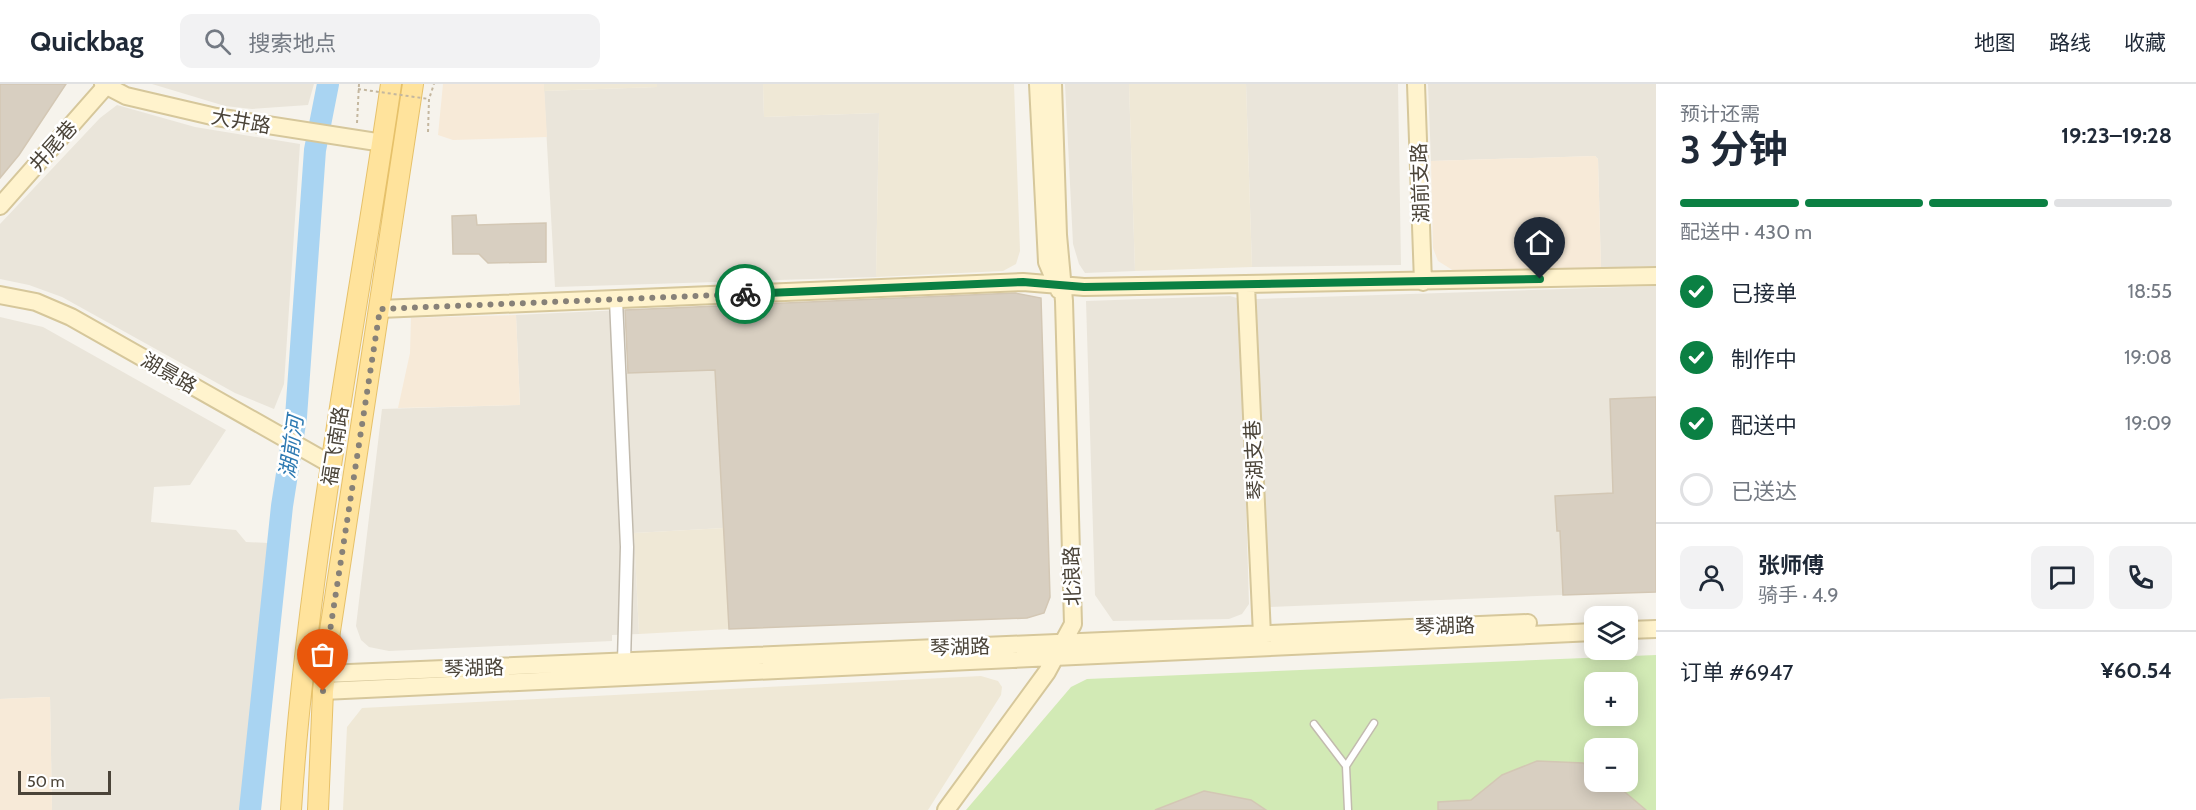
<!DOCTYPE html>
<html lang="zh">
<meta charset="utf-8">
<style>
body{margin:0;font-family:Cabin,"Noto Sans SC",sans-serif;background:#f2f2f3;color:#1f2937;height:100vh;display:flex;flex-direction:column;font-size:22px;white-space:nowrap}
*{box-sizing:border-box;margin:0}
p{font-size:20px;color:#747a83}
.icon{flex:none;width:33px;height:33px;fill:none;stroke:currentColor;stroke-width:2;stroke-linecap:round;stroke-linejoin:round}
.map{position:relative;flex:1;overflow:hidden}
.details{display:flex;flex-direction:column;background:#fff;width:540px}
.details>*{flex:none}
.fabs{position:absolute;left:1584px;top:522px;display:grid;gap:12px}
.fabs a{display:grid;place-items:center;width:54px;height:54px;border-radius:12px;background:#fff;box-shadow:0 3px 15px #0003;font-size:30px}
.scale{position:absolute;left:18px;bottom:15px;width:93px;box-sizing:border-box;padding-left:6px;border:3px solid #4b4439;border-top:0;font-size:16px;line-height:21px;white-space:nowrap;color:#4b4439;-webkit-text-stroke:4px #fff;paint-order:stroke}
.pin{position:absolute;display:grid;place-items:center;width:51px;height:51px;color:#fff;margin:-62px -26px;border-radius:50% 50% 50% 0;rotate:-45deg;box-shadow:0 0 6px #0007}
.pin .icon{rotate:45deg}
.courier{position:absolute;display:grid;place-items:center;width:60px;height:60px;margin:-30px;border:4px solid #0b8043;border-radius:50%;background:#fff;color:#222;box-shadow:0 2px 8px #0007}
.summary em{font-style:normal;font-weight:700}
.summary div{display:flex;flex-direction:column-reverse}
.summary{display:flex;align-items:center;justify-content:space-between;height:102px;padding:0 24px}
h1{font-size:39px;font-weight:700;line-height:45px}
.bar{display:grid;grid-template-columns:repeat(4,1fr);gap:9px 6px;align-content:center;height:72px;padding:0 24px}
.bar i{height:8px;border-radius:4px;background:#e0e1e3}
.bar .current{background:#0b8043}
.bar p{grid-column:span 4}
.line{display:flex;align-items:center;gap:15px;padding:0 24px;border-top:2px solid #e0e1e3}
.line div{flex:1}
.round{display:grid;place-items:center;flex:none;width:63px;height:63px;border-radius:12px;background:#f2f2f3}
ol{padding:0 24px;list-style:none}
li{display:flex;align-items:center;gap:18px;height:66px}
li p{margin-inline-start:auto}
li .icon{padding:6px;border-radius:50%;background:#0b8043;color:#fff;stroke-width:4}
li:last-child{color:#747a83}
li i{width:33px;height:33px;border:3px solid #e0e1e3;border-radius:50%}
header{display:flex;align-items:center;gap:36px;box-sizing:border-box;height:84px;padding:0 30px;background:#fff;border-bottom:2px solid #e0e1e3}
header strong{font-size:28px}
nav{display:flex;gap:33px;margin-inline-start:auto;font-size:21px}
.search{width:420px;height:54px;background:#f2f2f3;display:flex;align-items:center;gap:15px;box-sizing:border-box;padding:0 21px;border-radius:12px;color:#747a83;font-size:22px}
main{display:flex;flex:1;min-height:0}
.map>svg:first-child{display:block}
.residential{fill:#eae5da}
.commercial{fill:#f7ead8}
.education{fill:#efe8d6}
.green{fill:#d2eab5;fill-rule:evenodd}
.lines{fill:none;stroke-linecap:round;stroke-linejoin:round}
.river{stroke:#a9d4f2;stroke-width:22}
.building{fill:#d8cfc1;stroke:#d3c7b4;stroke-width:1.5}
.lane-casing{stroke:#c2bbae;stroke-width:9}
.street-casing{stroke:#c2bbae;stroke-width:15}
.secondary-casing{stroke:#d6c79b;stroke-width:20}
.primary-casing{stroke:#e6c16a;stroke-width:22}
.path{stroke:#c4b79f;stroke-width:2;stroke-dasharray:3 3;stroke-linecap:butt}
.lane{stroke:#fff;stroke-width:6}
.street{stroke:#fff;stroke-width:12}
.secondary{stroke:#fff3cd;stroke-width:16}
.primary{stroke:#ffe39c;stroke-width:20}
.path-bridge{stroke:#c4b79f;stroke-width:2;stroke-dasharray:3 3;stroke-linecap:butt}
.done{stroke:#878178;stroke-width:6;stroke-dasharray:0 10.8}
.route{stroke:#0b8043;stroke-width:8}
.labels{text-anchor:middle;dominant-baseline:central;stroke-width:5;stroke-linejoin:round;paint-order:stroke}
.street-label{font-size:20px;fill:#4b4439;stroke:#fff}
.water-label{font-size:21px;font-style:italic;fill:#2e7ab2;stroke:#fff}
</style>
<header>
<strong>Quickbag</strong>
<div class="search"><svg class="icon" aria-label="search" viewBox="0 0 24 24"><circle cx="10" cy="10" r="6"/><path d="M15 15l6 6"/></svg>搜索地点</div>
<nav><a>地图</a><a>路线</a><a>收藏</a></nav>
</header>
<main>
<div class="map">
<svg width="1656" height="726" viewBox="0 0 1656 726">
<rect width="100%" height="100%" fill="#f6f3ec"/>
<path class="residential" d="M152 0H314L308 21 252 25 225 22Z
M657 0H763L764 33 879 29 876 193 555 203 544 7 656 3Z
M1065 0H1129L1135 187 1085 189 1079 180 1073 160Z
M1246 0H1398L1401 181 1252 183Z
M1428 0H1656V182L1601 184 1598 75 1595 72 1431 77Z
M117 21 195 43 300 60 284 300 274 325 235 309 62 213 29 201 0 195V140L100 34Z
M1656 202V313L1610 315 1613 409 1555 412 1557 447H1560L1563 511 1268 523 1256 215Z
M1230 212 1237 214 1240 220 1249 520 1242 530 1229 535 1113 537 1095 511 1086 217Z
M621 226 625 289 715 286 724 444 634 449 639 550 612 551V557L389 567 369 563 361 556 356 542 382 325 520 321 516 231Z
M0 233 43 243 226 346 190 401 154 403 151 438 236 446 246 458 268 459 240 726H52L50 613 0 615Z"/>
<path class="commercial" d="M443 0H544L547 53 453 56 438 51Z
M1595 72 1598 75 1601 184 1454 187 1438 177 1433 164 1431 77Z
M516 231 520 321 398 324 410 269 411 234Z
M50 613 52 726H0V615Z"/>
<path class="education" d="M544 0H657V3L544 7Z
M763 0H1014L1020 167 1016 180 1003 187 876 193 879 29 764 33Z
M1129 0H1246L1252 183 1135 187Z
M724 444 729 545 639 550 634 449Z
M981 592 998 597 1002 603 1001 611 928 726H343L347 643 362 624Z"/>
<path class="green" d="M1656 571V726H966L1071 603 1087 595ZM1594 598H1628V632H1594ZM1594 664H1628V698H1594Z"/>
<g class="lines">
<path class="river" d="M250 726 282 422 296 333 315 66 328 0"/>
</g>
<path class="building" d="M0 0H66L19 71 0 94Z
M476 131 477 141 546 139V178L488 179 479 170H453L452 132Z
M1015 209 1041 214 1050 513 1044 529 1027 534 729 545 715 286 628 289 625 226Z
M1656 313V508L1563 511 1560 447H1557L1555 412 1613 409 1610 315Z
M1537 677 1583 679 1594 686V698H1613L1646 726H1438V718L1471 716 1502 691Z
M1204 707 1251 716 1266 726H1155Z"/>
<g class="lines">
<g class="lane-casing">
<path id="lane" d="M1314 640 1346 682
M1348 726 1346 682 1374 639"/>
</g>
<g class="street-casing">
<path id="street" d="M616 216 627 463 624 578"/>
</g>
<g class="secondary-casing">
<path id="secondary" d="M103 0 126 12 216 33 383 59
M1038 0 1047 178 1059 206
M1416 0 1423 198
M0 122 105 3
M1246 201 1262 551
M0 211 36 218 71 233 332 381
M380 225 1023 198 1084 203 1656 192
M1628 546 1656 545
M325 590 1528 539
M323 607 1594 548
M946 726 1047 588 1073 540 1064 217 1058 151 1053 0"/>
</g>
<g class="primary-casing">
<path id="primary" d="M291 726C307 482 356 241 391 0
M318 726 323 607 330 547 413 0"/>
</g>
<path class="path" d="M357 39 359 0
M428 48 429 15 434 0"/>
<use href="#lane" class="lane"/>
<use href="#street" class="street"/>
<use href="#secondary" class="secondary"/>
<use href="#primary" class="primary"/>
<path class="path-bridge" d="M358 5 429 15"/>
</g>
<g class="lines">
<path class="done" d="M323 607 330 547 380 225 745 210"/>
<path class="route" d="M745 210 1023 198 1084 203 1540 195"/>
</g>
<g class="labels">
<g class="street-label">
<text transform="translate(241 37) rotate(10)">大井路</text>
<text transform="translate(53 62) rotate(-48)">井尾巷</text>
<text transform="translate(1420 99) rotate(-92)">湖前支路</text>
<text transform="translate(169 289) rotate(30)">湖景路</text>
<text transform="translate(335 362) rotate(-81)">福飞南路</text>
<text transform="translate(1254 376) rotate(-93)">琴湖支巷</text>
<text transform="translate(1072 492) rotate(-92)">北浪路</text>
<text transform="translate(1445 542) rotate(-2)">琴湖路</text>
<text transform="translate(960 563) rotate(-2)">琴湖路</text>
<text transform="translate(474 584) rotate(-2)">琴湖路</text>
</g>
<g class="water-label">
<text transform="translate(291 363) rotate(-82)">湖前河</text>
</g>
</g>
</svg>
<div class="fabs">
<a><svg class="icon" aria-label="layers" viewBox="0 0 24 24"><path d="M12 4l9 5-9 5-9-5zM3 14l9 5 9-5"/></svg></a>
<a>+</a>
<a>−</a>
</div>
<div class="scale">50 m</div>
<div class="pin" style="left:323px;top:607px;background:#ea580c"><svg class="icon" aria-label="bag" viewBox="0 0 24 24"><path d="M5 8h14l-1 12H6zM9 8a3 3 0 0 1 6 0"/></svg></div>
<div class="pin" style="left:1540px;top:195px;background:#1f2937"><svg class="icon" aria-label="home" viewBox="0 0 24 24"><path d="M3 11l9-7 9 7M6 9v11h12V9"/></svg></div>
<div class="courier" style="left:745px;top:210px"><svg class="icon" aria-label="bike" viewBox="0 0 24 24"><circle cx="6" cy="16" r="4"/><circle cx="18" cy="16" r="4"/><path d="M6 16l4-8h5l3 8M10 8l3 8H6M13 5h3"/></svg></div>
</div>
<section class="details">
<div class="summary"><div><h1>3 分钟</h1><p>预计还需</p></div><em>19:23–19:28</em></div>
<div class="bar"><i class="current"></i><i class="current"></i><i class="current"></i><i></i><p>配送中 · 430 m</p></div>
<ol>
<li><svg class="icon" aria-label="check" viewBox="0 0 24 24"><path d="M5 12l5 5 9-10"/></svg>已接单<p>18:55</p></li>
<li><svg class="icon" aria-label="check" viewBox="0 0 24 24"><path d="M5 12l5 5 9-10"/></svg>制作中<p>19:08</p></li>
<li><svg class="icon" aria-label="check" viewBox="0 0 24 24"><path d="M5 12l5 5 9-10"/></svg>配送中<p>19:09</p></li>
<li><i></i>已送达</li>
</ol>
<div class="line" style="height:108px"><a class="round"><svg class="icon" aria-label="person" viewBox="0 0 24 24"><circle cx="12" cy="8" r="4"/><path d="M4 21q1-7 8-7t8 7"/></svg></a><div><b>张师傅</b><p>骑手 · 4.9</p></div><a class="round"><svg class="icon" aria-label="chat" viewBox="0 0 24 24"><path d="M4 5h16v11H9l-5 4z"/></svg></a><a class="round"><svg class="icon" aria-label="phone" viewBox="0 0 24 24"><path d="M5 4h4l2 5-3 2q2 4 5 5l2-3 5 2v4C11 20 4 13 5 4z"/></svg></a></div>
<div class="line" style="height:78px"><div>订单 #6947</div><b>¥60.54</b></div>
</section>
</main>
